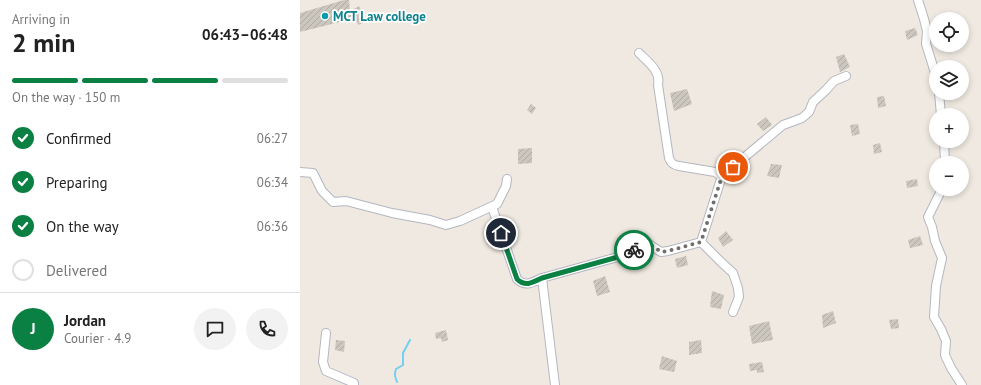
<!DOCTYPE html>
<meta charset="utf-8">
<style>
body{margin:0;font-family:"PT Sans",sans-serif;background:#f2f2f2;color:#222;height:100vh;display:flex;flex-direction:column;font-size:15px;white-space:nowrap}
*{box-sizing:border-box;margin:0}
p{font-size:13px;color:#767676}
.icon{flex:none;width:22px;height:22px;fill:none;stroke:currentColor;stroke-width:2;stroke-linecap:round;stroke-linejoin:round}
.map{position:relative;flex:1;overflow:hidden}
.side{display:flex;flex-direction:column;background:#fff;width:300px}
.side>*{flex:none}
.tools{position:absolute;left:629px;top:12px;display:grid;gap:8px}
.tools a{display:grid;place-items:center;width:40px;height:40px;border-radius:50%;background:#fff;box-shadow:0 2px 6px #0003;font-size:20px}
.pin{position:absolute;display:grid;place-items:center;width:34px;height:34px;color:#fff;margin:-17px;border:2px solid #fff;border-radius:50%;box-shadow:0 1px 4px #0007}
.courier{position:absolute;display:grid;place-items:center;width:40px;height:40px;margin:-20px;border:3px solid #0b8043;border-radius:50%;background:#fff;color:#222;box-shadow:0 1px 5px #0007}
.headline em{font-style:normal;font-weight:800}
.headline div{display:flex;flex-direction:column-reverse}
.headline{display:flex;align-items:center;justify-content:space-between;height:68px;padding:0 12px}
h1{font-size:26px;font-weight:800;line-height:30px}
.bar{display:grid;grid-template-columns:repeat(4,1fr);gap:6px 4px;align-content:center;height:48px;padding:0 12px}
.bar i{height:5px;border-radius:3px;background:#e0e0e0}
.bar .selected{background:#0b8043}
.bar p{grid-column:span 4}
.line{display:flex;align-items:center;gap:10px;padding:0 12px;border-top:1px solid #e0e0e0}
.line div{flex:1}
.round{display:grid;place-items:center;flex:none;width:42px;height:42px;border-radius:21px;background:#f2f2f2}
ol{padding:0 12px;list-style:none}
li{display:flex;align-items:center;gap:12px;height:44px}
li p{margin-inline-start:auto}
li .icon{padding:4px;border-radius:50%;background:#0b8043;color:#fff;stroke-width:4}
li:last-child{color:#767676}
li i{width:22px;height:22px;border:2px solid #e0e0e0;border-radius:50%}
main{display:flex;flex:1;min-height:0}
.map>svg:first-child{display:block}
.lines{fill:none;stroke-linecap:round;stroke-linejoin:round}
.stream{stroke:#75cff0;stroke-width:2}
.building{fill:url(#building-hatch)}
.street-casing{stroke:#b4b7c1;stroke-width:10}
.street{stroke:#fff;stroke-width:8}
.done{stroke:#726f6d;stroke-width:4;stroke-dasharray:0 7.2}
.route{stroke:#0b8043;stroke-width:5}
.culture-dot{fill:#0f9aa8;stroke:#fff;stroke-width:1.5}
.labels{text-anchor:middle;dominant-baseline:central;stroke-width:3.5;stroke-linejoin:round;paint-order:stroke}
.culture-label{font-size:13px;font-weight:bold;fill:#0d838f;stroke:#fff;text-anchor:start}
</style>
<main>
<section class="side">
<div class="headline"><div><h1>2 min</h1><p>Arriving in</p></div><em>06:43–06:48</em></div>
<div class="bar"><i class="selected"></i><i class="selected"></i><i class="selected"></i><i></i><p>On the way · 150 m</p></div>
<ol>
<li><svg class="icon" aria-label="check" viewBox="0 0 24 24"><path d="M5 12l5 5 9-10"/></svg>Confirmed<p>06:27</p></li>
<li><svg class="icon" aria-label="check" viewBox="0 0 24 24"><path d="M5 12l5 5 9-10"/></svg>Preparing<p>06:34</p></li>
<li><svg class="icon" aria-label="check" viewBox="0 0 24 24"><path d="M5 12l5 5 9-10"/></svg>On the way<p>06:36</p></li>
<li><i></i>Delivered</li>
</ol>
<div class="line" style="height:72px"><b class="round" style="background:#0b8043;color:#fff">J</b><div><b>Jordan</b><p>Courier · 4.9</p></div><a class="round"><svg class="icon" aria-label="chat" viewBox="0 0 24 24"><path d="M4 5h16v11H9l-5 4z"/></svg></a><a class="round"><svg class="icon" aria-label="phone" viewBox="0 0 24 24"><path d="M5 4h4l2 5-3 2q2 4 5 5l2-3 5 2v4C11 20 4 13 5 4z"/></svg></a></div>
</section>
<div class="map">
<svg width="681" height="385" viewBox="0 0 681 385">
<defs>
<pattern id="building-hatch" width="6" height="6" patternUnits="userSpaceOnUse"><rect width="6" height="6" fill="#cbc7bf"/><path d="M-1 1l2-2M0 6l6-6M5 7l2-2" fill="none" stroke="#afaba4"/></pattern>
</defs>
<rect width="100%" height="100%" fill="#efe9e1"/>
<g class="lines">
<path class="stream" d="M97 382C95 377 94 374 96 369L103 365V353L110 340"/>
</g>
<path class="building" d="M44 0H49L50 11 59 6 66 21 58 25 55 18 0 32V13Z
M615 28 618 35 607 40 605 31Z
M544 54 550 67 540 72 536 57Z
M387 89 392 104 374 111 370 93Z
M584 96 586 106 578 108 577 97Z
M231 104 236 108 232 114 227 110Z
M466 117 472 125 463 131 457 124Z
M558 124 560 134 552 136 550 125Z
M580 143 582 152 574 154 573 145Z
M232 148V163L218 164V149Z
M471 164 482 165 479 178 467 176Z
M617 179 618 186 607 188 606 181Z
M426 231 433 240 423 247 418 238Z
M620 236 623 245 610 248 608 240Z
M386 256 388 265 377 268 375 259Z
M305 276 310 292 297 296 293 281Z
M412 291 424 295 421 309 410 307Z
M533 311 536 323 523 328 522 315Z
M598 319 599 328 591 329 589 320Z
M469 321 473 340 452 344 449 326Z
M146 330 148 340 142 342 141 338 136 339 135 333Z
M36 340 45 341 44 352 35 350Z
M401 340 402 353 389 355V342Z
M362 356 377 361 374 372 359 369Z
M462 362 464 372 457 373V370L450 371 449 364Z"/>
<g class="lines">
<g class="street-casing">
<path id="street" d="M618 0 624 19 627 31 626 44 636 76
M339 53C348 62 361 71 358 85L369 158C371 163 373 165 379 166L415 172 422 177
M639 93 641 115
M644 141 645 163
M0 172 13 173 22 191 33 202 46 201 92 213 130 220 146 225 160 221 197 204 206 186 207 179
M642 189 628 217 632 227 635 241 642 258 636 286 634 317 641 329 646 341 645 355 651 368 662 385
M192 207 217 279C225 287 232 283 242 278L325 255 347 243 361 252 368 251 401 242
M242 278 255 385
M433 312 439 297 438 288 433 273 421 262 401 242 422 176 483 125 494 121 502 118 509 112 513 102 526 90 534 81 546 76
M26 333 23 362 26 371 54 383V385"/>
</g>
<use href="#street" class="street"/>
</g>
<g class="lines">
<path class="done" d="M334 250 347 242 361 252 368 251 401 242 422 176 433 167"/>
<path class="route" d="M201 233 217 279C225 287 232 283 242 278L325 255 334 250"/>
</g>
<circle class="culture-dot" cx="25" cy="16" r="4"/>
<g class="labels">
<g class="culture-label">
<text x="33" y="16">MCT Law college</text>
</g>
</g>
</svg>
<div class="tools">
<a><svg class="icon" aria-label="locate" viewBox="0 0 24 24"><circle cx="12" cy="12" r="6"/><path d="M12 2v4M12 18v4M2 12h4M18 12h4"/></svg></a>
<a><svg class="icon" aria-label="layers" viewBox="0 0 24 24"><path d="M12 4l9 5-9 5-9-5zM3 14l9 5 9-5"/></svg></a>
<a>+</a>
<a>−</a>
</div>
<div class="pin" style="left:433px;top:167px;background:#ea580c"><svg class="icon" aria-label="bag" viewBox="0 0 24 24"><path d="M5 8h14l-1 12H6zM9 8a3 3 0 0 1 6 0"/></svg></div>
<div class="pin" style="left:201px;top:233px;background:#1f2937"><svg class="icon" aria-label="home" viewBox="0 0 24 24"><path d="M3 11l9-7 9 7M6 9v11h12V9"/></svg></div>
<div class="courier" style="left:334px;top:250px"><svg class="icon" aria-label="bike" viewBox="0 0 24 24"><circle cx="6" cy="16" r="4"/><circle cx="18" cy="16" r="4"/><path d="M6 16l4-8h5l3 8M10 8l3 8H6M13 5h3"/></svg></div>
</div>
</main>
